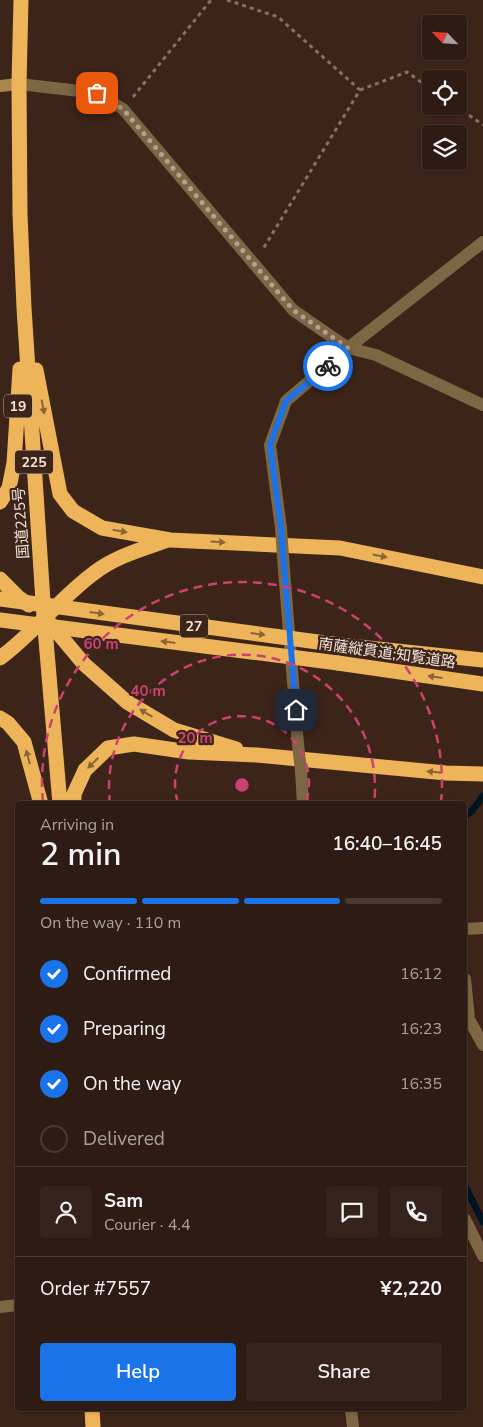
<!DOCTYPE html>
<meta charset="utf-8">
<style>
body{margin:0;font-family:"Nunito Sans","Noto Sans JP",sans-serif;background:#36241c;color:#f1f3f6;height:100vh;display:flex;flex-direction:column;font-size:19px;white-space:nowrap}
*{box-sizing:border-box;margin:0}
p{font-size:16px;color:#a7a1a0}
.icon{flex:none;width:28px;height:28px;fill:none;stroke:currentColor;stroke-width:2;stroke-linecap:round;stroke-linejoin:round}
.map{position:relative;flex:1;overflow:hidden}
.drawer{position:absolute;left:15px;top:801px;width:452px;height:610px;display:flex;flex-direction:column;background:#2e1b13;border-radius:5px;box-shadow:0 1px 4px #0004,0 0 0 1px #493933}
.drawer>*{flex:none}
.needle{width:32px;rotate:295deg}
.tools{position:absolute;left:422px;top:15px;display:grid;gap:10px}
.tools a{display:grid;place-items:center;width:45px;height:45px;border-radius:5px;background:#2e1b13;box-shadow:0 1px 4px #0004,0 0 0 1px #493933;font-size:25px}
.pin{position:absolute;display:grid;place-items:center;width:42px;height:42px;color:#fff;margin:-21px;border-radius:10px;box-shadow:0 2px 8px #0006}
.courier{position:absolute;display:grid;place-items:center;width:50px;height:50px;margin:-25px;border:4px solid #1a73e8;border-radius:50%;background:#fff;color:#222;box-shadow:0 1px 6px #0007}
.summary em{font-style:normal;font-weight:600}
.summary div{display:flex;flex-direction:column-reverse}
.summary{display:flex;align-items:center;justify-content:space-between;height:85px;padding:0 25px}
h1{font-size:32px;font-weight:600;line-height:38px}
.bar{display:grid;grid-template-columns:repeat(4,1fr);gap:8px 5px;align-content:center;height:60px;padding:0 25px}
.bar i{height:6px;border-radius:4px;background:#493933}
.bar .current{background:#1a73e8}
.bar p{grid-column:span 4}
.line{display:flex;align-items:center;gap:12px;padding:0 25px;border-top:1px solid #493933}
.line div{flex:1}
.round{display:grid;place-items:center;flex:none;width:52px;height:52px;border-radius:5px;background:#36241c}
ol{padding:0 25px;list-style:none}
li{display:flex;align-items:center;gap:15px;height:55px}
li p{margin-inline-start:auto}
li .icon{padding:5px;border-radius:50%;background:#1a73e8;color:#fff;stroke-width:4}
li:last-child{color:#a7a1a0}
li i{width:28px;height:28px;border:2px solid #493933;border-radius:50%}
.action{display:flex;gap:10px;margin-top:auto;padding:10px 25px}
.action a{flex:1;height:58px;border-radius:5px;background:#1a73e8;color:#fff;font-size:20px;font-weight:600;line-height:58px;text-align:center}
.action a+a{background:#36241c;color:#f1f3f6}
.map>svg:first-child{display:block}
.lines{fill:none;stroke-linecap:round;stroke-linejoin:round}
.stream{stroke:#001421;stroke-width:7}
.path{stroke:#867067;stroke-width:3;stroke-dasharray:4 4;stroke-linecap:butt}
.street{stroke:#7c6643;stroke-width:12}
.secondary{stroke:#aa864d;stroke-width:12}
.highway{stroke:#edb459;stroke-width:15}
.street-bridge{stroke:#7c6643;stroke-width:12}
.highway-bridge{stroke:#edb459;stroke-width:15}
.oneway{fill:#8c6536}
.done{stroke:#b4a097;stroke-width:5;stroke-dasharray:0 9}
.route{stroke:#1a73e8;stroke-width:6}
.ring{fill:none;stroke:#cc4175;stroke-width:2.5;stroke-dasharray:9 6}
.labels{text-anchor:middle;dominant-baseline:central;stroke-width:4.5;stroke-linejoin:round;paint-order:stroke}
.shield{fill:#3d2419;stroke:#bdaaa1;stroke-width:1}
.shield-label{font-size:14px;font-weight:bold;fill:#f4e3db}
.street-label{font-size:15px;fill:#f4e3db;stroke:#3d2419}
.centre{fill:#cc4175;stroke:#3d2419;stroke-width:2.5}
.ring-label{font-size:15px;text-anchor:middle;font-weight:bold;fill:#cc4175;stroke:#3d2419;stroke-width:4.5;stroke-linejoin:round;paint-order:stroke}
</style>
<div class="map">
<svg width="483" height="1427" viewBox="0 0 483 1427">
<rect width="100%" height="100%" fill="#3d2419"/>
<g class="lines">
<path class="stream" d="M465 815 471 812 483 796
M465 1186 483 1222"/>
<path class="path" d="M227 0 278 17 360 90 263 249
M360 90 407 72 431 89
M133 97 211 0
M456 106 483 125"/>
<path class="street" d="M19 84 97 93 123 109 293 310 348 348 376 355 483 405
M281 528 270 445 286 401 348 348 483 242
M284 570 298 744
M301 771 303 804
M465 929 483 928
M465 979 469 1019 483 1045
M465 1219 483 1256
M0 1307 18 1305
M351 1409 353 1427"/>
<path class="secondary" d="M0 86 19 84"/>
<path class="highway" d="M21 0 19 84 20 214 24 308 44 617 60 804
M36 370 60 494 73 511 102 528 170 540 340 548 483 577
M0 502 9 488 14 463 20 369
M0 579 19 598 29 605
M47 620 84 664 127 702 174 730 236 749
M340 645 483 660
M0 658C34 633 60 598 94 573 116 556 143 549 168 540
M338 663 483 684
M0 718 8 723 24 742 41 804
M74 804V794L85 770 108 748 134 744 189 752 257 755 446 773 483 774
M92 1409 93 1427"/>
<path class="street-bridge" d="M281 528 284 570
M298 744 301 771"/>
<path class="highway-bridge" d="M0 599 340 645
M0 620 338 663"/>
</g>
<defs><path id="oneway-solid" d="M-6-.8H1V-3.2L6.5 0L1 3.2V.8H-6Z" transform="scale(1.25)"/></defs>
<g class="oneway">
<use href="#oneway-solid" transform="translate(43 407) rotate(79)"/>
<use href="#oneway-solid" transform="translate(120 531) rotate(10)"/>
<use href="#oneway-solid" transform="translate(218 542) rotate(3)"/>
<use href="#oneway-solid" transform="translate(380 556) rotate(11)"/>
<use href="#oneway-solid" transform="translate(97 613) rotate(8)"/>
<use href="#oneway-solid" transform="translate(258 634) rotate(7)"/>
<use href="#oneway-solid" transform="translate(168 642) rotate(-173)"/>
<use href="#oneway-solid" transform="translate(435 677) rotate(-172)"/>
<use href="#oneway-solid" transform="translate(146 713) rotate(-149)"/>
<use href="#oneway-solid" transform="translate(28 757) rotate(-105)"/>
<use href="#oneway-solid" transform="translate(93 763) rotate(136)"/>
<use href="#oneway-solid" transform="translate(434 772) rotate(-174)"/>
</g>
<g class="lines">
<path class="done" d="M97 93 123 109 293 310 348 348 328 366"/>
<path class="route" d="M296 710 281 528 270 445 286 401 328 366"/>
</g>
<g class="ring">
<path d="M178 803A67 67 0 1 1 306 803"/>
<path d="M110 804A133 133 0 1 1 374 804"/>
<path d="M43 802A200 200 0 1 1 441 802"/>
</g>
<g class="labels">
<g class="shield">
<rect x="4" y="394.5" width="28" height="23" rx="4"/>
<rect x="15" y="450.5" width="38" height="23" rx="4"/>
<rect x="180" y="614.5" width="28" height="23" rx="4"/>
</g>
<g class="shield-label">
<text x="18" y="406">19</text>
<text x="34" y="462">225</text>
<text x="194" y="626">27</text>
</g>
<g class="street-label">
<text transform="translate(21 523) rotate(-94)">国道225号</text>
<text transform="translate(387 653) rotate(8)">南薩縦貫道;知覧道路</text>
</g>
</g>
<circle cx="242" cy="785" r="8" class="centre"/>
<g class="ring-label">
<text x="101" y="649">60 m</text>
<text x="148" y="696">40 m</text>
<text x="195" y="743">20 m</text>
</g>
</svg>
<div class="tools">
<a><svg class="needle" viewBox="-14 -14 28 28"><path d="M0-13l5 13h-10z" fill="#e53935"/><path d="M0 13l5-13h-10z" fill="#a7a1a0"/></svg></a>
<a><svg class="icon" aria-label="locate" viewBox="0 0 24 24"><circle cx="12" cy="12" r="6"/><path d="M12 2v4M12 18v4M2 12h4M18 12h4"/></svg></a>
<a><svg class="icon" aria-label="layers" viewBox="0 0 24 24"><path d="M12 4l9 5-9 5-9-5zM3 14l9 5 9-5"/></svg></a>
</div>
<div class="pin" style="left:97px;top:93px;background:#ea580c"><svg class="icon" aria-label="bag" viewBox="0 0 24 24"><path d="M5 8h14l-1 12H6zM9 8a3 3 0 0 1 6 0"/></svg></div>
<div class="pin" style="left:296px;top:710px;background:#1f2937"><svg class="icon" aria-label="home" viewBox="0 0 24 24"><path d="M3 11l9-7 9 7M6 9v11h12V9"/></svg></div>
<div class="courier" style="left:328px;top:366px"><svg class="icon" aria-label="bike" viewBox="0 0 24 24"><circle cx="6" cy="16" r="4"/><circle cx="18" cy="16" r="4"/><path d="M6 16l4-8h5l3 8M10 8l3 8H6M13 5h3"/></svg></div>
<section class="drawer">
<div class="summary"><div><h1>2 min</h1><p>Arriving in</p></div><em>16:40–16:45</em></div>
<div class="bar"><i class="current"></i><i class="current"></i><i class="current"></i><i></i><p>On the way · 110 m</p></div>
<ol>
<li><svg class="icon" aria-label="check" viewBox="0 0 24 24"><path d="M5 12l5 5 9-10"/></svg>Confirmed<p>16:12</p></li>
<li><svg class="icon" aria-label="check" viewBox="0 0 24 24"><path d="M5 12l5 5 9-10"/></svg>Preparing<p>16:23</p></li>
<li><svg class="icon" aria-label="check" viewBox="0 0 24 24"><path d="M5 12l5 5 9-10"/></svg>On the way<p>16:35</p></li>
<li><i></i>Delivered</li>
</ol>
<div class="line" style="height:90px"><a class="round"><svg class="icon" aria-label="person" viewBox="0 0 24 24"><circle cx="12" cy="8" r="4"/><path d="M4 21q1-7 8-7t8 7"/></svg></a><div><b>Sam</b><p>Courier · 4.4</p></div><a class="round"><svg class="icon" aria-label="chat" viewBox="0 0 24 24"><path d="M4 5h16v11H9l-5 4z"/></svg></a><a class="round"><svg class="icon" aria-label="phone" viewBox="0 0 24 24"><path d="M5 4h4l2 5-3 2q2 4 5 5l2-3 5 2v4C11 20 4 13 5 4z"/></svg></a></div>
<div class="line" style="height:65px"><div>Order #7557</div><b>¥2,220</b></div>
<div class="action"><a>Help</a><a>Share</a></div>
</section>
</div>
